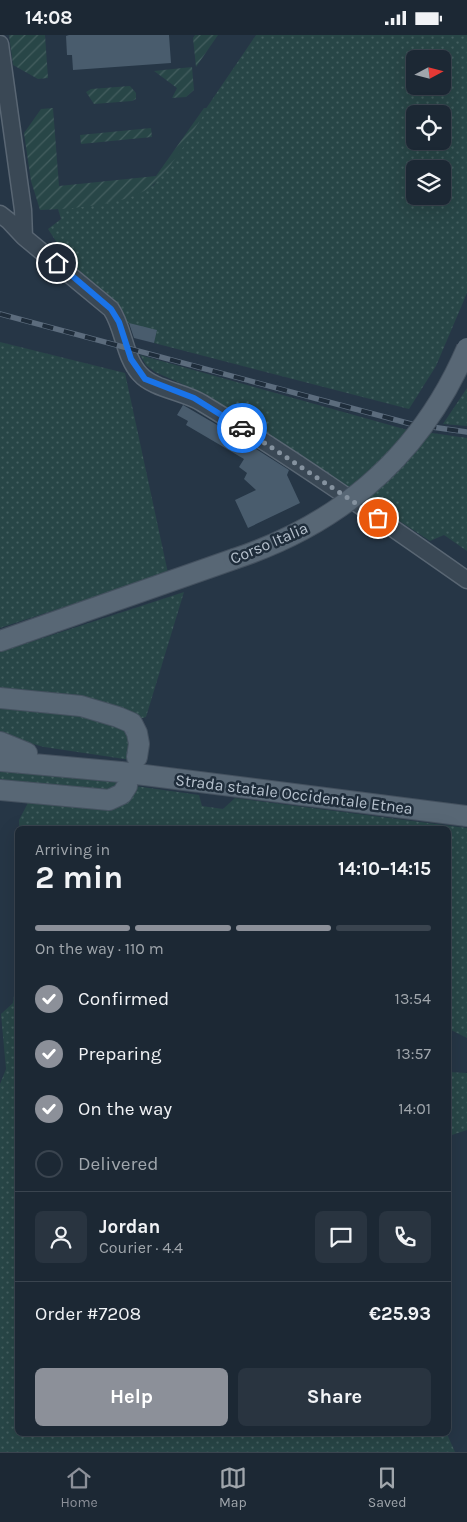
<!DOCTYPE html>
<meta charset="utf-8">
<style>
body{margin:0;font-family:Karla,sans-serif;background:#293440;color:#f1f3f6;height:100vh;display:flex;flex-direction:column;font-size:19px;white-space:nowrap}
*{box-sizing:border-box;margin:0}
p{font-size:16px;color:#a0a6ac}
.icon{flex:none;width:28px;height:28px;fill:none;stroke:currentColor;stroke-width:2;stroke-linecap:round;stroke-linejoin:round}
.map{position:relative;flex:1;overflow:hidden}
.panel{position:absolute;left:15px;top:791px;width:436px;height:610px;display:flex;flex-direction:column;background:#1c2834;border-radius:8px;box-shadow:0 5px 20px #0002,0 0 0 1px #3a444f}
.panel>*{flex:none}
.needle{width:32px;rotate:83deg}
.fabs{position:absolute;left:406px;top:15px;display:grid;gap:10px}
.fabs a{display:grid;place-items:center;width:45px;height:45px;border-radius:8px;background:#1c2834;box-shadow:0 5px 20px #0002,0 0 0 1px #3a444f;font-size:25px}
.pin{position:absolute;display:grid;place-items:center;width:42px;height:42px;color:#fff;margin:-21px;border:2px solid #fff;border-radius:50%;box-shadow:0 1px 5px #0007}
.courier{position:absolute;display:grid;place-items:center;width:50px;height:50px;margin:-25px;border:4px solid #1a73e8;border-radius:50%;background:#fff;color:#222;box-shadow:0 1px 6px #0007}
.headline em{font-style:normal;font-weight:700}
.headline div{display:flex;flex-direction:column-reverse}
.headline{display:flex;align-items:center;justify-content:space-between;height:85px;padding:0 20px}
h1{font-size:32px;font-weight:700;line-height:38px}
.bar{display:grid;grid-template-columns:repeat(4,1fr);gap:8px 5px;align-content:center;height:60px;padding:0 20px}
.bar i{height:6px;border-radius:4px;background:#3a444f}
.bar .on{background:#8c9099}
.bar p{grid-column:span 4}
.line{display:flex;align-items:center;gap:12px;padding:0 20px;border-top:1px solid #3a444f}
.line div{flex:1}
.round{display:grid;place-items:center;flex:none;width:52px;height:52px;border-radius:8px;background:#293440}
ol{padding:0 20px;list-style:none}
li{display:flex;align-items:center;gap:15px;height:55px}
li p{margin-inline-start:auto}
li .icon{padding:5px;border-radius:50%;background:#8c9099;color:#fff;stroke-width:4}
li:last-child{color:#a0a6ac}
li i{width:28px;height:28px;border:2px solid #3a444f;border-radius:50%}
.primary-button{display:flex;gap:10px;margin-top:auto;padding:10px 20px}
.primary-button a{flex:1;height:58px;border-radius:8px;background:#8c9099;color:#fff;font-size:20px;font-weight:700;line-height:58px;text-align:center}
.primary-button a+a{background:#293440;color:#f1f3f6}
.status{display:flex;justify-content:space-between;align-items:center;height:35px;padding:0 25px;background:#1c2834;direction:ltr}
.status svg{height:14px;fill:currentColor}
.tabs{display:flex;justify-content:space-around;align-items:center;height:70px;border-top:1px solid #3a444f;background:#1c2834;font-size:14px;color:#a0a6ac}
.tabs a{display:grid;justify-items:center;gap:2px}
.tabs .on{color:#8c9099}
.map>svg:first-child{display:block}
.grass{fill:url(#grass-dots);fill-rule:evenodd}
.garden{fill:url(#garden-furrows)}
.building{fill:#495c6d}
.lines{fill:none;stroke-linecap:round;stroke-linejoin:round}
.minor-casing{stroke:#596673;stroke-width:19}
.major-casing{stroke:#44515f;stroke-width:22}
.minor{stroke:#3a4855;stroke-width:16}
.major{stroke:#586775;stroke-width:20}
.rail-casing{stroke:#5c6c7d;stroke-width:5.5}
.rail{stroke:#1f2d3b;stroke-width:4;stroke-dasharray:11;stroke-linecap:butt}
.major-bridge-casing{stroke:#44515f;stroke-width:22;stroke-linecap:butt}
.major-bridge{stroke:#586775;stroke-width:20}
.done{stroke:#85929f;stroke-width:5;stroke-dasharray:0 9}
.route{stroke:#1a73e8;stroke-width:6}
.labels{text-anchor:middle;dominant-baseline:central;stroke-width:5;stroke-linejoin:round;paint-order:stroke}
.street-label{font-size:16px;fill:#b8c3cf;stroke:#1f2d3b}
</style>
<div class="status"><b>14:08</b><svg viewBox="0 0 49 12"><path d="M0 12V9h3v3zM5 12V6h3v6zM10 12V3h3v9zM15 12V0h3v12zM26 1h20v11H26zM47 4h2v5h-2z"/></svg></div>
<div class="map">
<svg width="467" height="1417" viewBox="0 0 467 1417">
<defs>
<pattern id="grass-dots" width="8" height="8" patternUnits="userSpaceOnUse" patternTransform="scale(1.25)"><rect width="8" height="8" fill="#284647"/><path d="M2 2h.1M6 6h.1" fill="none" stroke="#455f60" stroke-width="1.8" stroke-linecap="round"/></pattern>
<pattern id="garden-furrows" width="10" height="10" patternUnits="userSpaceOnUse" patternTransform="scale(1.25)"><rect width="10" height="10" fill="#284647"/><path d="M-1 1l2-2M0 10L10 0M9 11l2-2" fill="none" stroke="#455f60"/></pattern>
</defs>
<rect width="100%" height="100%" fill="#263646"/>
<path class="grass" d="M256 0H467V258L436 331 409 374 154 308 156 296 127 288C114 258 103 258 81 237 68 224 58 210 48 194L61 184 58 174 122 164 154 150ZM415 24H442V51H415ZM415 79H442V106H415ZM415 134H442V161H415Z
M0 307 125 338 168 538 0 593Z
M140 320 404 394 467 403V516L444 500 430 506 207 360 155 337 146 330Z
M467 353V391L443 389Z
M184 557 146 682 139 684 0 658V617Z
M0 668 73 675 132 698 131 725 44 712 0 700Z
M0 733 39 736 122 748 111 758 0 750Z
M135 751 199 760 202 771 223 774 235 763 467 793V1003L449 994V794H19V785L30 764 112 773 121 771Z
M17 939 18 1399H447L455 1417H0V1049L6 1034 1 979 13 968Z
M449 1037 467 1038V1095L449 1101Z"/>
<path class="garden" d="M9 0H45L48 43 38 44 13 30Z
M195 0H218L196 32 193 3Z
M192 32 194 55 186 62 172 63 177 53 154 36Z
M130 51 136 58V64L132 66 94 69 86 57 91 54Z
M53 73 59 151 156 141 204 73H208C193 96 173 131 154 149 132 170 70 174 40 175L31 146 24 98 41 74Z
M151 93 152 102 81 109 80 100Z"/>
<path class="building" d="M69 0H169L171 28 73 35 72 20H67L66 1Z
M129 288 157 295 154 308 134 303Z
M183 370 243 405 238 414H256L289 435 287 440 300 468 248 493 235 465 256 455 244 444 247 438 239 432 244 424 186 390 188 386 177 380Z"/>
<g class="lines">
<g class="minor-casing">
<path id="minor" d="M0 9 23 175 24 202 111 274C124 293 124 322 140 339 153 354 185 357 202 368 293 423 380 484 467 545
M0 179 9 186 24 202"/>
</g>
<g class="major-casing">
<path id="major" d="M0 606 234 524
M0 663 81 671 118 682 132 688 137 698 139 709 137 722
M0 707 27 718
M0 726 121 737 467 781
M0 755 109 765 122 759 127 751"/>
</g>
<use href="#minor" class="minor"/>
<use href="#major" class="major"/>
<g class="rail-casing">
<path id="rail" d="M0 279 411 389 467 397"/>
</g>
<use href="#rail" class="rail"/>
<g class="major-bridge-casing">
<path id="major-bridge" d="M234 524C343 488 422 418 467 313"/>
</g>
<use href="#major-bridge" class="major-bridge"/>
</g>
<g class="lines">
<path class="done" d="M242 393 378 483"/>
<path class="route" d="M57 228 111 274 119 287 131 324 145 344 194 363 242 393"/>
</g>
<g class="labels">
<g class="street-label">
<text transform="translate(269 508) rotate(-23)">Corso Italia</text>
<text transform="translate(294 759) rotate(7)">Strada statale Occidentale Etnea</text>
</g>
</g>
</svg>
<div class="fabs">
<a><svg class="needle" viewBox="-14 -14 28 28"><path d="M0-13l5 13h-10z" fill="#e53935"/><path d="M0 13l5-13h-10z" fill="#a0a6ac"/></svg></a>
<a><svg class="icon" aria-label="locate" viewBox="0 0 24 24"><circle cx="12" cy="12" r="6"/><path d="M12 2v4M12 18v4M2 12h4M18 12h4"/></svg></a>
<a><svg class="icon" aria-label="layers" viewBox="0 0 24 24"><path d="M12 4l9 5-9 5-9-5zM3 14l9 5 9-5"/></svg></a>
</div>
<div class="pin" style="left:378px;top:483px;background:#ea580c"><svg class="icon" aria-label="bag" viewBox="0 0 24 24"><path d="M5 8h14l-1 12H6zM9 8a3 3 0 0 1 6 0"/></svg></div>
<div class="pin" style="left:57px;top:228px;background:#1f2937"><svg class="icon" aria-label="home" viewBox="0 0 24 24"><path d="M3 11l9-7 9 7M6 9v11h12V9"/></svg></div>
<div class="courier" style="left:242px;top:393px"><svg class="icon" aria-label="car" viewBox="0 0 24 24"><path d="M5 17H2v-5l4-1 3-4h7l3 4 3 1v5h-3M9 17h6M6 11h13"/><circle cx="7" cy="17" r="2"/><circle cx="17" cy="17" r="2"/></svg></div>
<section class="panel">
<div class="headline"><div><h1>2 min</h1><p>Arriving in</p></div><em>14:10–14:15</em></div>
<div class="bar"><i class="on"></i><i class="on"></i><i class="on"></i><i></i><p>On the way · 110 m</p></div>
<ol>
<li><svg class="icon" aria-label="check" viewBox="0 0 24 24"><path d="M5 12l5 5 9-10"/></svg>Confirmed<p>13:54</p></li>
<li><svg class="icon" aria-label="check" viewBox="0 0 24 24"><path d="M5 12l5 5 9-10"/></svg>Preparing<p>13:57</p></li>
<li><svg class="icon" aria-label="check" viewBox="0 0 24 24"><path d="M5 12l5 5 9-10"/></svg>On the way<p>14:01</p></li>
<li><i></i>Delivered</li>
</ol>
<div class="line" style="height:90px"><a class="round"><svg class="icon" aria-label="person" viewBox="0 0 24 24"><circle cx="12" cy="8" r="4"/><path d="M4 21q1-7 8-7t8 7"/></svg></a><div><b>Jordan</b><p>Courier · 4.4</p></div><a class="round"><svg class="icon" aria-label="chat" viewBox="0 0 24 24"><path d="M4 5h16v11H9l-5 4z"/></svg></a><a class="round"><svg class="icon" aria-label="phone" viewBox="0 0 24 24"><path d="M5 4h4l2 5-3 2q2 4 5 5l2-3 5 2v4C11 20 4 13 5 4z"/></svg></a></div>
<div class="line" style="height:65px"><div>Order #7208</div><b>€25.93</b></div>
<div class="primary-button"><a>Help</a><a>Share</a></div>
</section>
</div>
<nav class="tabs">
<a class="on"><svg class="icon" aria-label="home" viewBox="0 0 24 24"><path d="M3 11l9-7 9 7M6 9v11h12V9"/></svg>Home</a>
<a><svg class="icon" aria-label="map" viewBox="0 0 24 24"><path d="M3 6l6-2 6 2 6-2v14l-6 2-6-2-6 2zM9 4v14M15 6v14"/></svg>Map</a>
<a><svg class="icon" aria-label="saved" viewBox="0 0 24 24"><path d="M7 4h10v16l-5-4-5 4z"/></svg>Saved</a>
</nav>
